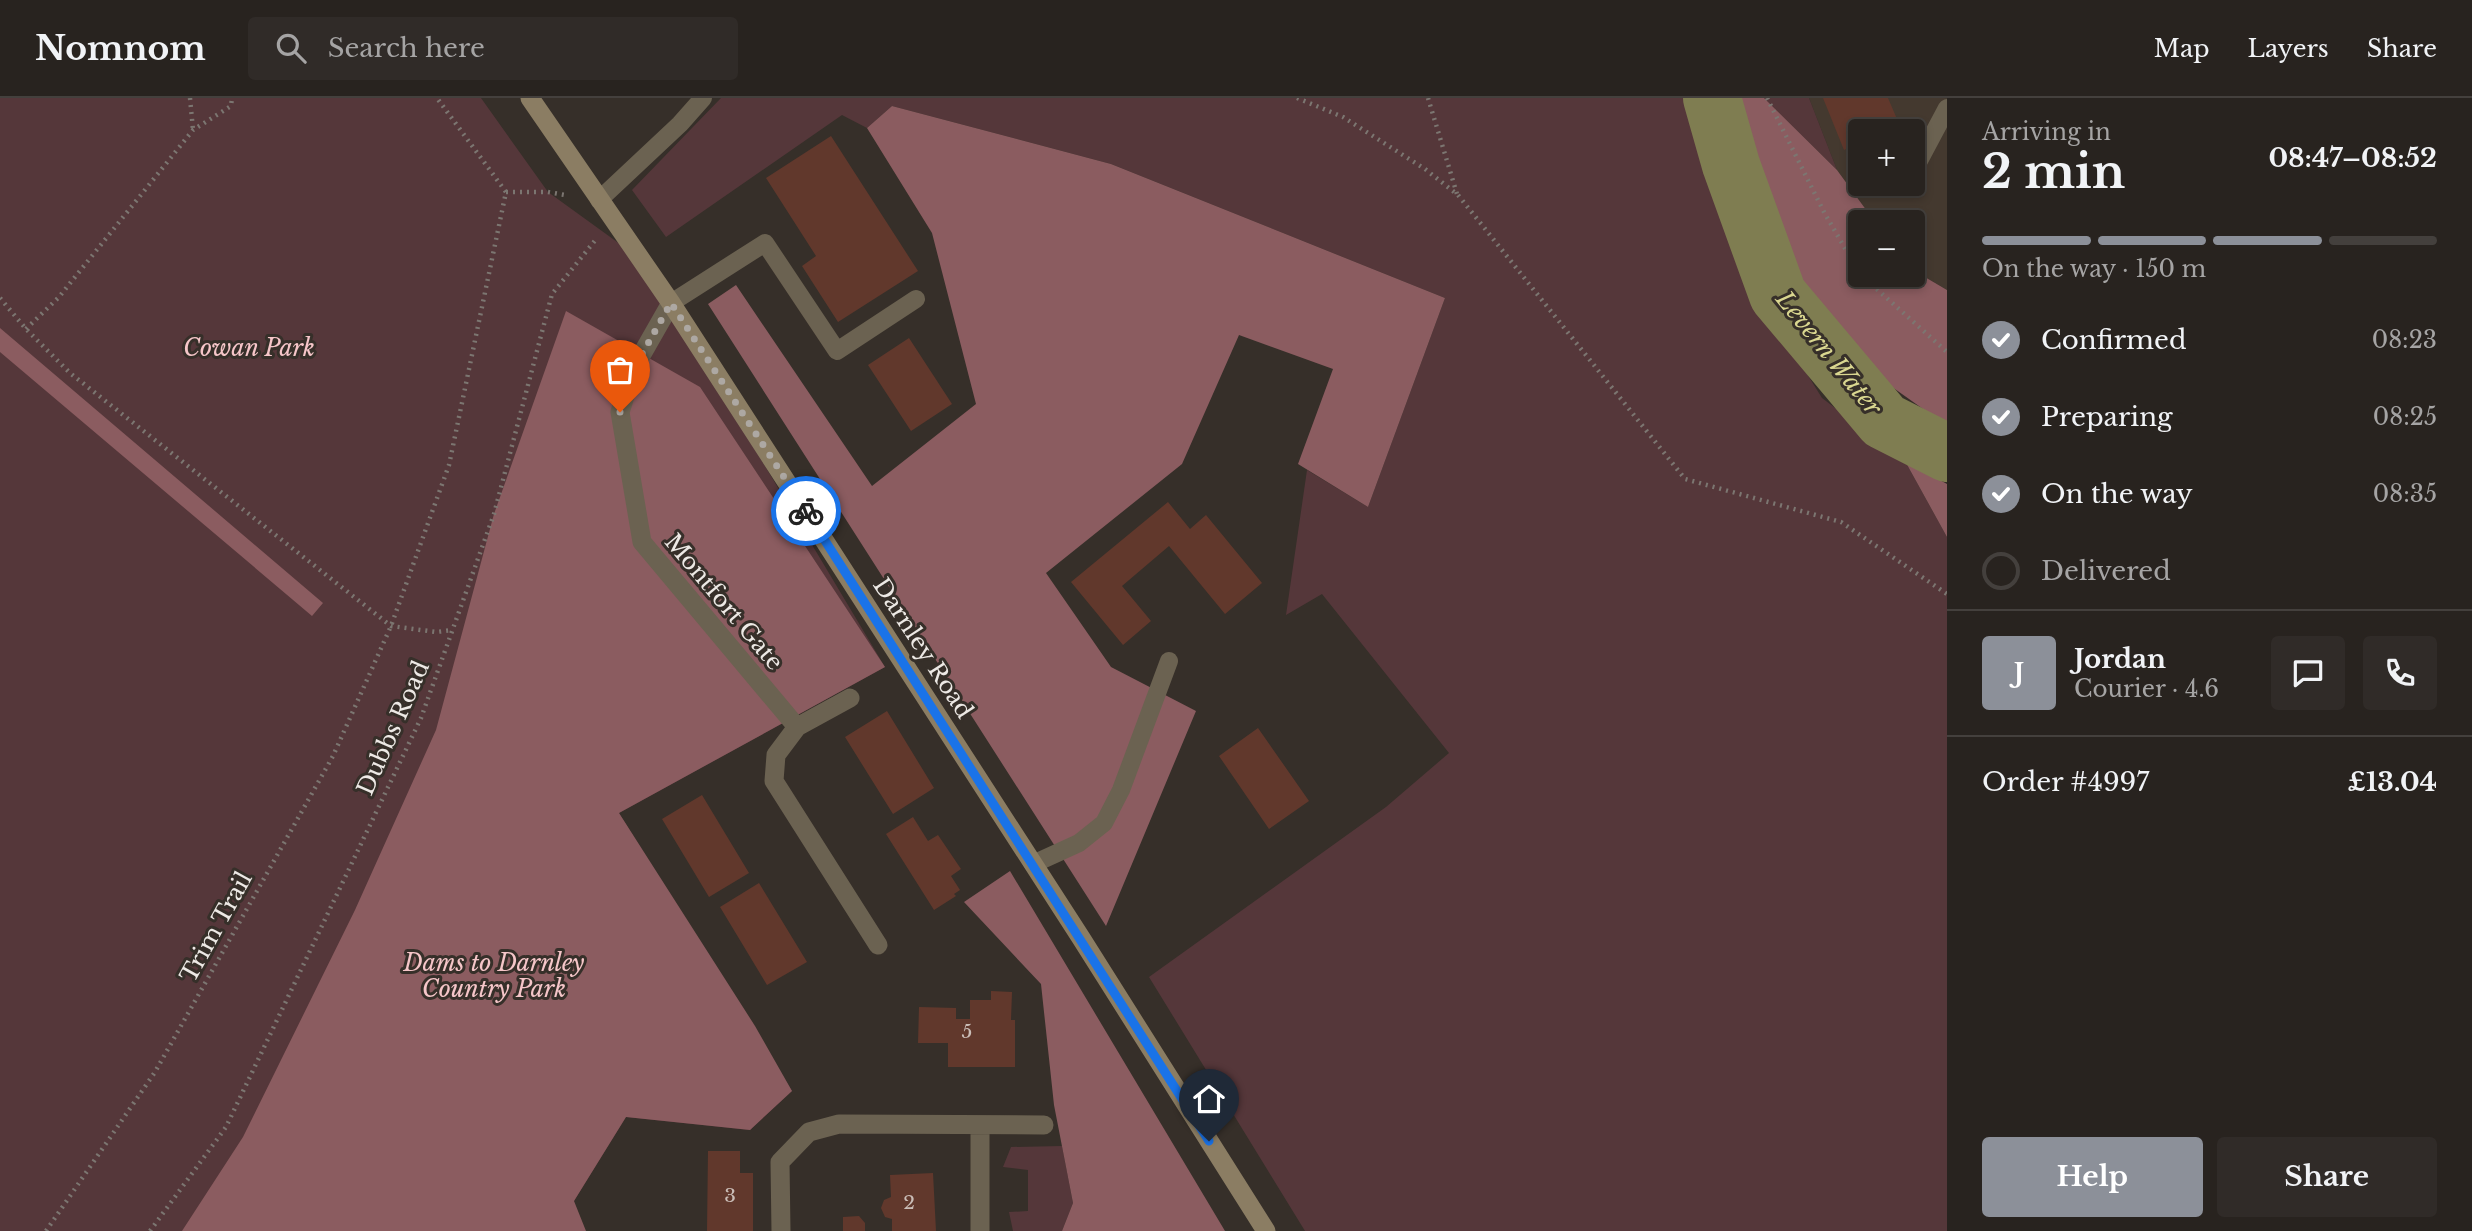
<!DOCTYPE html>
<meta charset="utf-8">
<style>
body{margin:0;font-family:"Libre Baskerville",serif;background:#302b28;color:#f1f3f6;height:100vh;display:flex;flex-direction:column;font-size:26px;white-space:nowrap}
*{box-sizing:border-box;margin:0}
p{font-size:23px;color:#a5a4a4}
.icon{flex:none;width:38px;height:38px;fill:none;stroke:currentColor;stroke-width:2;stroke-linecap:round;stroke-linejoin:round}
.map{position:relative;flex:1;overflow:hidden}
.details{display:flex;flex-direction:column;background:#28231f;width:525px}
.details>*{flex:none}
.buttons{position:absolute;left:1848px;top:21px;display:grid;gap:14px}
.buttons a{display:grid;place-items:center;width:77px;height:77px;border-radius:7px;background:#28231f;box-shadow:0 4px 10px #0003,0 0 0 2px #44403d;font-size:35px}
.pin{position:absolute;display:grid;place-items:center;width:60px;height:60px;color:#fff;margin:-72px -30px;border-radius:50% 50% 50% 0;rotate:-45deg;box-shadow:0 0 7px #0007}
.pin .icon{rotate:45deg}
.courier{position:absolute;display:grid;place-items:center;width:70px;height:70px;margin:-35px;border:5px solid #1a73e8;border-radius:50%;background:#fff;color:#222;box-shadow:0 2px 9px #0007}
.headline em{font-style:normal;font-weight:700}
.headline div{display:flex;flex-direction:column-reverse}
.headline{display:flex;align-items:center;justify-content:space-between;height:119px;padding:0 35px}
h1{font-size:46px;font-weight:700;line-height:52px}
.bar{display:grid;grid-template-columns:repeat(4,1fr);gap:10px 7px;align-content:center;height:84px;padding:0 35px}
.bar i{height:9px;border-radius:5px;background:#44403d}
.bar .active{background:#8c9099}
.bar p{grid-column:span 4}
.line{display:flex;align-items:center;gap:18px;padding:0 35px;border-top:2px solid #44403d}
.line div{flex:1}
.round{display:grid;place-items:center;flex:none;width:74px;height:74px;border-radius:7px;background:#302b28}
ol{padding:0 35px;list-style:none}
li{display:flex;align-items:center;gap:21px;height:77px}
li p{margin-inline-start:auto}
li .icon{padding:7px;border-radius:50%;background:#8c9099;color:#fff;stroke-width:4}
li:last-child{color:#a5a4a4}
li i{width:38px;height:38px;border:4px solid #44403d;border-radius:50%}
.cta{display:flex;gap:14px;margin-top:auto;padding:14px 35px}
.cta a{flex:1;height:80px;border-radius:7px;background:#8c9099;color:#fff;font-size:28px;font-weight:700;line-height:80px;text-align:center}
.cta a+a{background:#302b28;color:#f1f3f6}
header{display:flex;align-items:center;gap:42px;box-sizing:border-box;height:98px;padding:0 35px;background:#28231f;border-bottom:2px solid #44403d}
header strong{font-size:33px}
nav{display:flex;gap:38px;margin-inline-start:auto;font-size:24px}
.search{width:490px;height:63px;background:#302b28;display:flex;align-items:center;gap:18px;box-sizing:border-box;padding:0 24px;border-radius:7px;color:#a5a4a4;font-size:26px}
main{display:flex;flex:1;min-height:0}
.map>svg:first-child{display:block}
.built{fill:#44392f;fill-rule:evenodd}
.green{fill:#55373a}
.forest{fill:#8b5c60}
.lines{fill:none;stroke-linecap:round;stroke-linejoin:round}
.river{stroke:#7f7d51;stroke-width:58}
.building{fill:#61382c}
.path{stroke:#7c7671;stroke-width:4.5;stroke-dasharray:2 5;stroke-linecap:butt}
.service{stroke:#6b6251;stroke-width:18}
.minor{stroke:#6b6251;stroke-width:19}
.secondary{stroke:#8b7d63;stroke-width:19}
.done{stroke:#ada8a3;stroke-width:7;stroke-dasharray:0 12.6}
.route{stroke:#1a73e8;stroke-width:9}
.labels{text-anchor:middle;dominant-baseline:central;stroke-width:6;stroke-linejoin:round;paint-order:stroke}
.number-label{font-size:19px;fill:#cabdb7}
.park-label{font-size:23px;font-style:italic;fill:#f6c6c9;stroke:#362f29}
.street-label{font-size:23px;fill:#ede9e5;stroke:#362f29}
.water-label{font-size:24px;font-style:italic;fill:#dad790;stroke:#362f29}
</style>
<header>
<strong>Nomnom</strong>
<div class="search"><svg class="icon" aria-label="search" viewBox="0 0 24 24"><circle cx="10" cy="10" r="6"/><path d="M15 15l6 6"/></svg>Search here</div>
<nav><a>Map</a><a>Layers</a><a>Share</a></nav>
</header>
<main>
<div class="map">
<svg width="1947" height="1133" viewBox="0 0 1947 1133">
<rect width="100%" height="100%" fill="#362f29"/>
<path class="built" d="M1809 0H1947V192L1913 172V124H1875L1837 72ZM1860 33H1913V86H1860Z"/>
<path class="green" d="M0 0H481L548 94 642 162 885 569 619 715 792 993 750 1032 626 1019 574 1103 576 1133H0Z
M721 0H1701L1757 196 1822 300 1905 363 1947 439V1133H1305L1149 879 1386 709 1449 655 1322 496 1286 517 1307 372 1368 409 1445 200 1111 66 892 8 867 30 842 17 666 139 632 92Z
M1764 0H1809L1837 72Z
M1062 1048 1073 1105 1062 1133H1013L1009 1114 1028 1113V1072L1003 1069 1011 1049Z"/>
<path class="forest" d="M1738 0H1764L1837 72 1875 124H1860V177H1913V172L1947 192V328L1864 269 1797 187Z
M892 8 1111 66 1445 200 1368 409 1298 366 1333 271 1239 237 1182 366 1046 475 1111 569 1196 613 1106 828 708 206 736 187 872 388 976 306 932 135 867 30Z
M566 213 700 289 885 569 619 715 755 928 792 993 750 1032 626 1019 574 1103 586 1133H182L243 1039 355 812 436 632 494 416Z
M0 230 323 505 312 518 0 254Z
M1905 363 1947 386V439Z
M1010 773 1225 1133H1062L1073 1105 1054 1007 1041 886 964 804Z"/>
<g class="lines">
<path class="river" d="M1712 0 1731 67 1778 197 1884 323 1947 355"/>
</g>
<path class="building" d="M1823 0H1888L1900 28 1888 33H1860V45L1844 52Z
M831 38 918 173 838 224 802 168 816 158 766 80Z
M909 240 952 306 911 333 868 267Z
M1168 404 1190 431 1206 417 1262 485 1225 516 1169 448 1122 488 1151 523 1123 547 1071 484Z
M887 613 934 690 893 716 845 639Z
M1258 630 1309 703 1269 731 1219 658Z
M702 697 749 775 709 799 662 721Z
M913 719 928 743 938 737 961 771 951 778 960 792 954 796 956 798 934 812 886 736Z
M759 785 807 864 767 887 720 809Z
M991 893 1012 894 1011 922H1015V969H948V945H918L919 909 956 910V921H970V902H991Z
M708 1053H740V1075H753V1133H707Z
M933 1075 936 1133H892V1121L885 1119 881 1110 884 1102 891 1099 890 1077Z
M859 1118 865 1125V1133H843V1119Z"/>
<g class="lines">
<path class="path" d="M190 0 193 32
M1297 0 1343 19 1425 71 1458 97 1685 381 1841 424 1947 496
M1428 0 1457 96
M1767 0 1825 116 1860 176
M506 94H548L565 97
M1861 177 1947 254
M0 200 26 231 70 275 391 528 436 534 453 532
M26 231 59 199 193 32 231 8 232 0
M46 1133 155 974 333 658 391 528 449 367 506 94 437 0
M150 1133 226 1029 421 620 494 416 552 196 597 140"/>
<path class="service" d="M1913 74 1947 10
M599 102 680 26 703 0
M671 205 765 145 837 253 916 201
M1033 766 1079 745 1104 725 1121 692 1169 563"/>
<path class="minor" d="M671 205 634 270 620 314 642 444 797 629 776 657 774 683 878 847
M797 629 850 600
M980 1027V1133
M781 1133 780 1064 809 1034 839 1026 1044 1027"/>
<path class="secondary" d="M530 0 671 205 1081 840 1266 1133"/>
</g>
<g class="lines">
<path class="done" d="M620 314 634 270 671 205 806 413"/>
<path class="route" d="M806 413 1209 1043"/>
</g>
<g class="labels">
<g class="number-label">
<text x="967" y="933">5</text>
<text x="730" y="1097">3</text>
<text x="909" y="1104">2</text>
</g>
<g class="park-label">
<text x="249" y="250">Cowan Park</text>
<text x="494" y="865">Dams to Darnley<tspan x="494" dy="26">Country Park</tspan></text>
</g>
<g class="street-label">
<text transform="translate(724 504) rotate(50)">Montfort Gate</text>
<text transform="translate(923 550) rotate(57)">Darnley Road</text>
<text transform="translate(393 630) rotate(-66)">Dubbs Road</text>
<text transform="translate(216 829) rotate(-61)">Trim Trail</text>
</g>
<g class="water-label">
<text transform="translate(1829 255) rotate(51)">Levern Water</text>
</g>
</g>
</svg>
<div class="buttons">
<a>+</a>
<a>−</a>
</div>
<div class="pin" style="left:620px;top:314px;background:#ea580c"><svg class="icon" aria-label="bag" viewBox="0 0 24 24"><path d="M5 8h14l-1 12H6zM9 8a3 3 0 0 1 6 0"/></svg></div>
<div class="pin" style="left:1209px;top:1043px;background:#1f2937"><svg class="icon" aria-label="home" viewBox="0 0 24 24"><path d="M3 11l9-7 9 7M6 9v11h12V9"/></svg></div>
<div class="courier" style="left:806px;top:413px"><svg class="icon" aria-label="bike" viewBox="0 0 24 24"><circle cx="6" cy="16" r="4"/><circle cx="18" cy="16" r="4"/><path d="M6 16l4-8h5l3 8M10 8l3 8H6M13 5h3"/></svg></div>
</div>
<section class="details">
<div class="headline"><div><h1>2 min</h1><p>Arriving in</p></div><em>08:47–08:52</em></div>
<div class="bar"><i class="active"></i><i class="active"></i><i class="active"></i><i></i><p>On the way · 150 m</p></div>
<ol>
<li><svg class="icon" aria-label="check" viewBox="0 0 24 24"><path d="M5 12l5 5 9-10"/></svg>Confirmed<p>08:23</p></li>
<li><svg class="icon" aria-label="check" viewBox="0 0 24 24"><path d="M5 12l5 5 9-10"/></svg>Preparing<p>08:25</p></li>
<li><svg class="icon" aria-label="check" viewBox="0 0 24 24"><path d="M5 12l5 5 9-10"/></svg>On the way<p>08:35</p></li>
<li><i></i>Delivered</li>
</ol>
<div class="line" style="height:126px"><b class="round" style="background:#8c9099;color:#fff">J</b><div><b>Jordan</b><p>Courier · 4.6</p></div><a class="round"><svg class="icon" aria-label="chat" viewBox="0 0 24 24"><path d="M4 5h16v11H9l-5 4z"/></svg></a><a class="round"><svg class="icon" aria-label="phone" viewBox="0 0 24 24"><path d="M5 4h4l2 5-3 2q2 4 5 5l2-3 5 2v4C11 20 4 13 5 4z"/></svg></a></div>
<div class="line" style="height:91px"><div>Order #4997</div><b>£13.04</b></div>
<div class="cta"><a>Help</a><a>Share</a></div>
</section>
</main>
